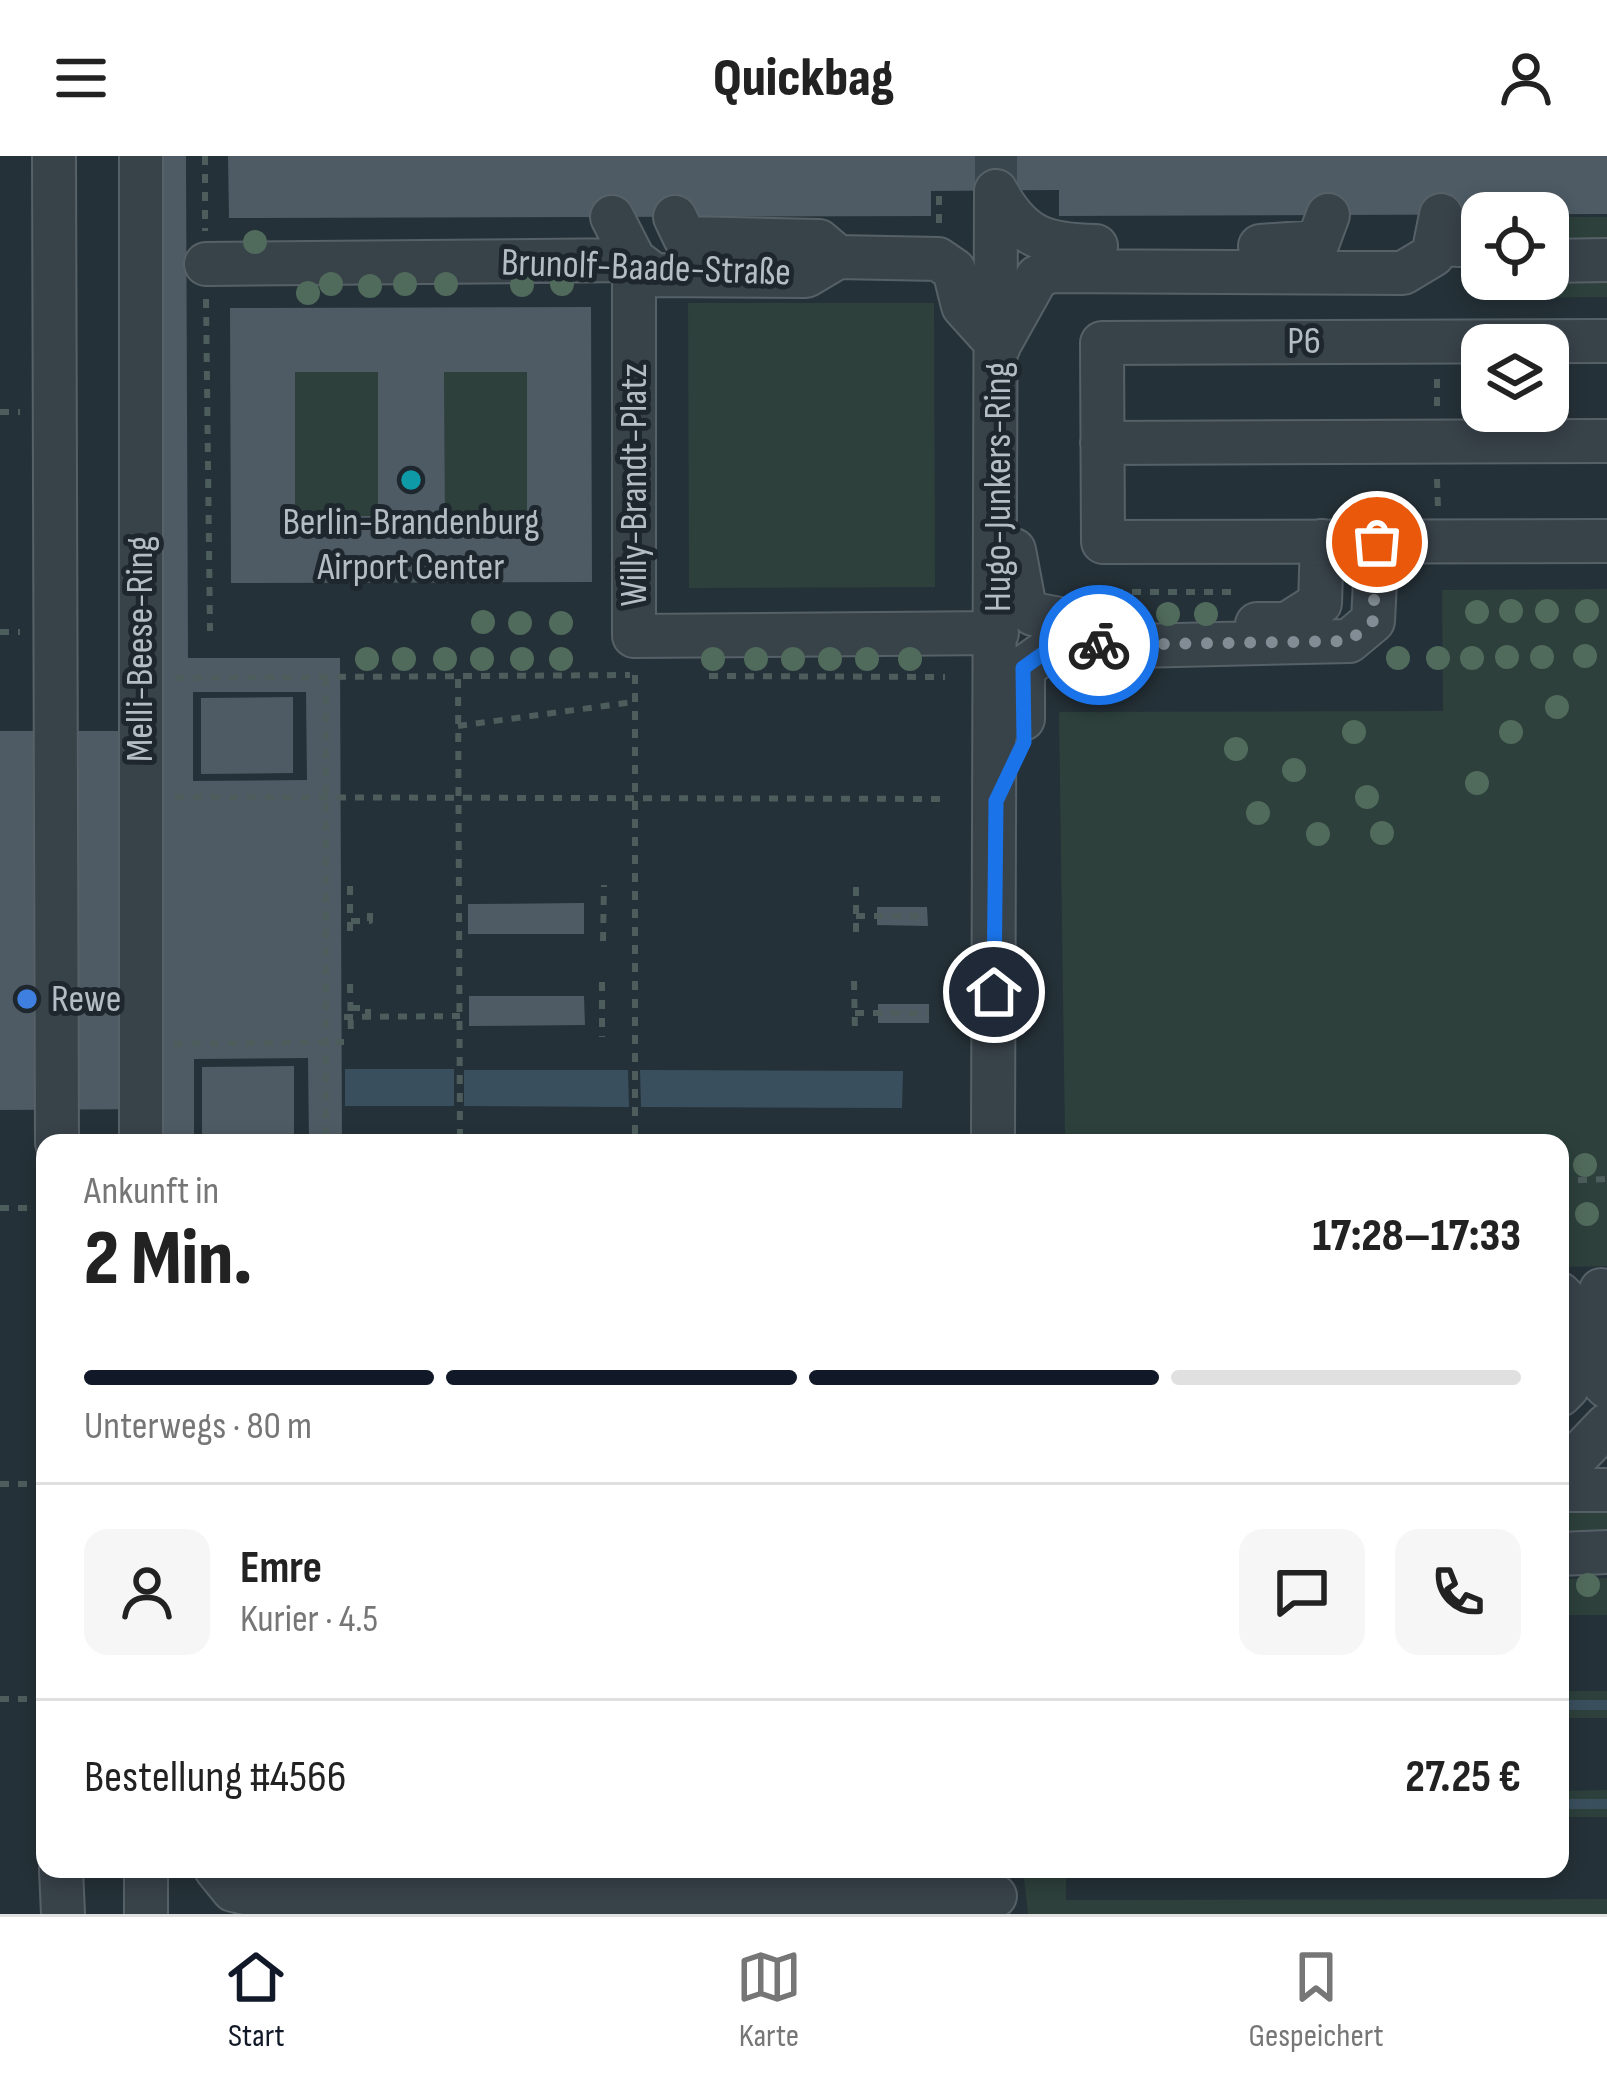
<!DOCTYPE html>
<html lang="de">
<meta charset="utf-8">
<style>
body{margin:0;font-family:"Sofia Sans Condensed",sans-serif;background:#f6f6f6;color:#222;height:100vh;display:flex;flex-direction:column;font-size:45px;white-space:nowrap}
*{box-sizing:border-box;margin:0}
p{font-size:39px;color:#767676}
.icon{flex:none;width:66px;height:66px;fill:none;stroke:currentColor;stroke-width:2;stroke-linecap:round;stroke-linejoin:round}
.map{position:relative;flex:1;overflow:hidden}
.sheet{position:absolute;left:36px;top:978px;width:1533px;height:744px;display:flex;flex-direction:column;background:#fff;border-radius:24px;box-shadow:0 6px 18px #0003}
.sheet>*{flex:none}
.fabs{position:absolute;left:1461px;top:36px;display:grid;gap:24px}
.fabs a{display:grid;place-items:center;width:108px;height:108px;border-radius:24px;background:#fff;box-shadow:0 6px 18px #0003;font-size:60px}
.pin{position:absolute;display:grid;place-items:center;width:102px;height:102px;color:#fff;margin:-51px;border:6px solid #fff;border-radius:50%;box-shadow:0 3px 12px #0007}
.courier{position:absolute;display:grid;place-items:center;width:120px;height:120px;margin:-60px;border:9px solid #1a73e8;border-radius:50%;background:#fff;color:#222;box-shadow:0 3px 15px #0007}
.head em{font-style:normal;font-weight:800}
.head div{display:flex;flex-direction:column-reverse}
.head{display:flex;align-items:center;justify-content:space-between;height:204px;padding:0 48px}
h1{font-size:78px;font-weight:800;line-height:90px}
.bar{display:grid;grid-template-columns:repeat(4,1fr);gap:18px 12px;align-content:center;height:144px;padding:0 48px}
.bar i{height:15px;border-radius:9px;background:#e0e0e0}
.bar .current{background:#111827}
.bar p{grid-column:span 4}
.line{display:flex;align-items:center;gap:30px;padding:0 48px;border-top:3px solid #e0e0e0}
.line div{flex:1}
.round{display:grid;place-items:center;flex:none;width:126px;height:126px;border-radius:24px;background:#f6f6f6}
header{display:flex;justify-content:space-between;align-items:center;height:156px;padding:0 48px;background:#fff;font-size:54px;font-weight:800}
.menu{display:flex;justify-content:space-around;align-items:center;height:168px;border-top:3px solid #e0e0e0;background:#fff;font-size:33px;color:#767676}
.menu a{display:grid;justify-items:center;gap:6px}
.menu .current{color:#111827}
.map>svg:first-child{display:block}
.green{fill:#2d403c}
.water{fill:#3a4f5e}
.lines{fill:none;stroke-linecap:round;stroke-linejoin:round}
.stream{stroke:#3a4f5e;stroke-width:10}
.building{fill:#4e5b64;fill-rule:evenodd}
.minor-tunnel{stroke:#3a464d;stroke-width:42;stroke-dasharray:42 21;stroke-linecap:butt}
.minor-casing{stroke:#566067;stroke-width:46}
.path{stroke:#4c5d5c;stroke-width:6;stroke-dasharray:9 9;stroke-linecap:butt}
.minor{stroke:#384249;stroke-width:42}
.tree{fill:#506a5b}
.done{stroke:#828c94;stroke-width:12;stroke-dasharray:0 21.6}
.route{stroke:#1a73e8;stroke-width:15}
.culture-dot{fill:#0f9aa8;stroke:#1e272e;stroke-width:4.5}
.shop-dot{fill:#3f7fe0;stroke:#1e272e;stroke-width:4.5}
.labels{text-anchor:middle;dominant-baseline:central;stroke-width:10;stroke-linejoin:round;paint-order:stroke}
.street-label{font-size:39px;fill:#b4bdc5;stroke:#1e272e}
.poi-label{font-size:39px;fill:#b4bdc5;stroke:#1e272e}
</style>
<header><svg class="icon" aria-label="menu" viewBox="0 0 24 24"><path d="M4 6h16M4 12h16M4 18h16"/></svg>Quickbag<svg class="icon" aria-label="person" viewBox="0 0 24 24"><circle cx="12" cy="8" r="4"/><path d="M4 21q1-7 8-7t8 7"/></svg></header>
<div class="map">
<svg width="1607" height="1758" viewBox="0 0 1607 1758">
<rect width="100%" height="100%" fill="#253138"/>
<path class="green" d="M1548 61H1607V141L1489 142 1488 123H1548Z
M688 147H934L935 431 689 432Z
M295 216H378V360H295Z
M444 216H527V359L445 360Z
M1607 433V1110L1560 1111V987H1447L1446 982H1065L1059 556 1443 555 1442 434Z
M1560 1349H1607V1380L1560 1382Z
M1607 1422V1459H1560V1423Z
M1560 1535H1607V1562H1560Z
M1607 1634V1661H1560V1635Z
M1023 1713H1066V1744L1607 1743V1758H1028Z"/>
<path class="water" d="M345 913H454V950H345Z
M464 914H628L629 951 464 950Z
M640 914 903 915 902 952 641 951Z"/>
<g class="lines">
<path class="stream" d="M1560 1549H1607
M1560 1648H1607"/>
</g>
<path class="building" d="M159 0H186L188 502H340L342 987H309L308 902 194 903V987H160V953L0 954V575H159ZM193 536H306L307 624 193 625Z
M228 0H1607V58L1059 60V34L931 35V60L229 62Z
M591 151 592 426 231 427 230 152ZM295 216H378V360H295ZM444 216H527V359L445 360Z
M293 541V617L201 618V542Z
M584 747V778H468V748Z
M877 751H927L928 770 877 769Z
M469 840H584L585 869 469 870Z
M878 848H929V867H878Z
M294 910V986H202V911Z"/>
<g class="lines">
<path class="minor-tunnel" d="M996 0V35"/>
<g class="minor-casing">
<path id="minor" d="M54 0 57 987
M141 0V987
M996 35C1021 82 1045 89 1096 90
M612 61 634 104
M675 61 685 82 819 85 838 101
M1438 88 1482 90
M1260 90 1318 86 1328 59
M634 104V480L997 477
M1548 105 1607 104
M206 108 634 104 654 119 806 120 838 101 938 103 954 114 963 150 999 190
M1607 185 1102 187 1103 386 1607 385
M999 189 1037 121 1051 115 1403 117 1433 99 1441 59
M1102 287 1607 285
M1014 394 1024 447 1033 458 1098 470
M1257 468H1287L1320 447 1322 385
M1023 563V512L1051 492 1349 485 1373 465 1377 386
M993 987 996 35
M1601 1134 1607 1140
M1560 1138 1607 1186
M1560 1183 1607 1231
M1560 1239 1567 1232
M1560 1318 1607 1269
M1560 1334H1607
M1560 1398 1607 1396
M61 1713 63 1758
M146 1713V1758
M216 1713 233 1734 258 1740H995"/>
</g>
<path class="path" d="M205 0V75
M939 67V35
M206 143 210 475
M1437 250V221
M0 256H20
M1437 323 1438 352
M1114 436H1239
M0 476H20
M635 519V987
M709 520 945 521
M326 521V987
M175 522 630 519
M458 523 460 987
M458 570 633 546
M175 641 946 643
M350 730V784
M856 731V784
M856 760H928
M351 765H370V757
M603 785 604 729
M854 825 855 877
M602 826V881
M350 828 351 882
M351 852H368V861
M855 857H929
M344 861 460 860
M174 888 344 886
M1560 1025 1607 1023
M0 1052H45
M0 1328H45
M0 1543H45"/>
<use href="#minor" class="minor"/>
</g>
<g class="tree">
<circle cx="255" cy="86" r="12"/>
<circle cx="331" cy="128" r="12"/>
<circle cx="405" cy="128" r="12"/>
<circle cx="446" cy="128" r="12"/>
<circle cx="562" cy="128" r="12"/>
<circle cx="522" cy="129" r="12"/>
<circle cx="370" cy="130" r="12"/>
<circle cx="308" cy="137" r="12"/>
<circle cx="1511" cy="455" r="12"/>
<circle cx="1547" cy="455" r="12"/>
<circle cx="1587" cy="455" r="12"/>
<circle cx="1477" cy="456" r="12"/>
<circle cx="1130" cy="458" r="12"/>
<circle cx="1168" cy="458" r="12"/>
<circle cx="1206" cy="458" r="12"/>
<circle cx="483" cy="466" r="12"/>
<circle cx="520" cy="467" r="12"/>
<circle cx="561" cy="467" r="12"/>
<circle cx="1585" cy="500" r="12"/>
<circle cx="1507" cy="501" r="12"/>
<circle cx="1542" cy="501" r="12"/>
<circle cx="1398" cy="502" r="12"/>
<circle cx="1438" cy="502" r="12"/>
<circle cx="1472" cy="502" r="12"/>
<circle cx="367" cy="503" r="12"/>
<circle cx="404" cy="503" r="12"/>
<circle cx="445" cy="503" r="12"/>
<circle cx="482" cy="503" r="12"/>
<circle cx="522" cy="503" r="12"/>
<circle cx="561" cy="503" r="12"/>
<circle cx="713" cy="503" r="12"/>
<circle cx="756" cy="503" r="12"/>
<circle cx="793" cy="503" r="12"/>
<circle cx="830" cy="503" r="12"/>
<circle cx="867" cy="503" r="12"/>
<circle cx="910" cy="503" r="12"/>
<circle cx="1557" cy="551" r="12"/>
<circle cx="1354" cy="576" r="12"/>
<circle cx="1511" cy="576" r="12"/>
<circle cx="1236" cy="593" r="12"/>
<circle cx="1294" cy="614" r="12"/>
<circle cx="1477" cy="627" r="12"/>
<circle cx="1367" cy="641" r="12"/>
<circle cx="1258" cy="657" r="12"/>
<circle cx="1382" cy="677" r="12"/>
<circle cx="1318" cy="678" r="12"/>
<circle cx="1585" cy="1009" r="12"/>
<circle cx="1587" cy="1058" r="12"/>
<circle cx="1588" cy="1429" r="12"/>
</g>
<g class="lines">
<path class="done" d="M1099 489 1349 485 1373 465 1377 386"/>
<path class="route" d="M994 836 996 645 1024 586 1023 512 1051 492 1099 489"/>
</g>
<circle class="culture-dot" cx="411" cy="324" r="12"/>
<circle class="shop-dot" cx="27" cy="843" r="12"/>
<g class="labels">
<g class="street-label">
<text transform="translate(646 112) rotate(2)">Brunolf-Baade-Straße</text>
<text x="1304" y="185">P6</text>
<text transform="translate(634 329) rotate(-90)">Willy-Brandt-Platz</text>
<text transform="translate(998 331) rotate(-90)">Hugo-Junkers-Ring</text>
<text transform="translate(140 493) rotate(-90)">Melli-Beese-Ring</text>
</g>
<g class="poi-label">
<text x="411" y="366">Berlin-Brandenburg<tspan x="411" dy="45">Airport Center</tspan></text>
<text x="51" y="843" text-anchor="start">Rewe</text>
</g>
</g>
</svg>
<div class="fabs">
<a><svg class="icon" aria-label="locate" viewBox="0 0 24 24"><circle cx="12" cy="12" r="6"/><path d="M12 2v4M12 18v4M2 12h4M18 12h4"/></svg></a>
<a><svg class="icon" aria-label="layers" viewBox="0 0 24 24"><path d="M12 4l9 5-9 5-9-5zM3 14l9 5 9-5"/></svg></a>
</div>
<div class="pin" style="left:1377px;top:386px;background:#ea580c"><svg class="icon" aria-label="bag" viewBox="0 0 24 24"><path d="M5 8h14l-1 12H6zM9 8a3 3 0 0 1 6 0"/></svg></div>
<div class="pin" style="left:994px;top:836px;background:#1f2937"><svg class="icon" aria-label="home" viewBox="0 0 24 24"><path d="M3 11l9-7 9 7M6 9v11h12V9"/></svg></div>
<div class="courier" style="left:1099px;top:489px"><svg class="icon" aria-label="bike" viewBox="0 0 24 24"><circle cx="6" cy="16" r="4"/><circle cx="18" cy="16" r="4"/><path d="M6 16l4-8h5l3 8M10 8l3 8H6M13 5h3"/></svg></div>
<section class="sheet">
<div class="head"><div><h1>2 Min.</h1><p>Ankunft in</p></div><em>17:28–17:33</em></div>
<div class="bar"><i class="current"></i><i class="current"></i><i class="current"></i><i></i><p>Unterwegs · 80 m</p></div>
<div class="line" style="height:216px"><a class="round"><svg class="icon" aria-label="person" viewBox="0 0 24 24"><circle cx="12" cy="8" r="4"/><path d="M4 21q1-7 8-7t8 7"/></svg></a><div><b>Emre</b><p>Kurier · 4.5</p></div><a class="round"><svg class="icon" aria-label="chat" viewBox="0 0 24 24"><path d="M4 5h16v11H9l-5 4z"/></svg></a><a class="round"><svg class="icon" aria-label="phone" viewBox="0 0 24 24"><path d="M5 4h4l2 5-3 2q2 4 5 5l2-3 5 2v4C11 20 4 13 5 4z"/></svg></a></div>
<div class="line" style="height:156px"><div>Bestellung #4566</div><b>27.25 €</b></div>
</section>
</div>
<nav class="menu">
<a class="current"><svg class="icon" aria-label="home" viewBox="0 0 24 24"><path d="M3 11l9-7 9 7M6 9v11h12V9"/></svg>Start</a>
<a><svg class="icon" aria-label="map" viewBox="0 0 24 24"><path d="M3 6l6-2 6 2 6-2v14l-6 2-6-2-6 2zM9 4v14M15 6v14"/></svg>Karte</a>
<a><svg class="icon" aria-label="saved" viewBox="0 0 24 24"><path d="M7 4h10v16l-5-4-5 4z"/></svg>Gespeichert</a>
</nav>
